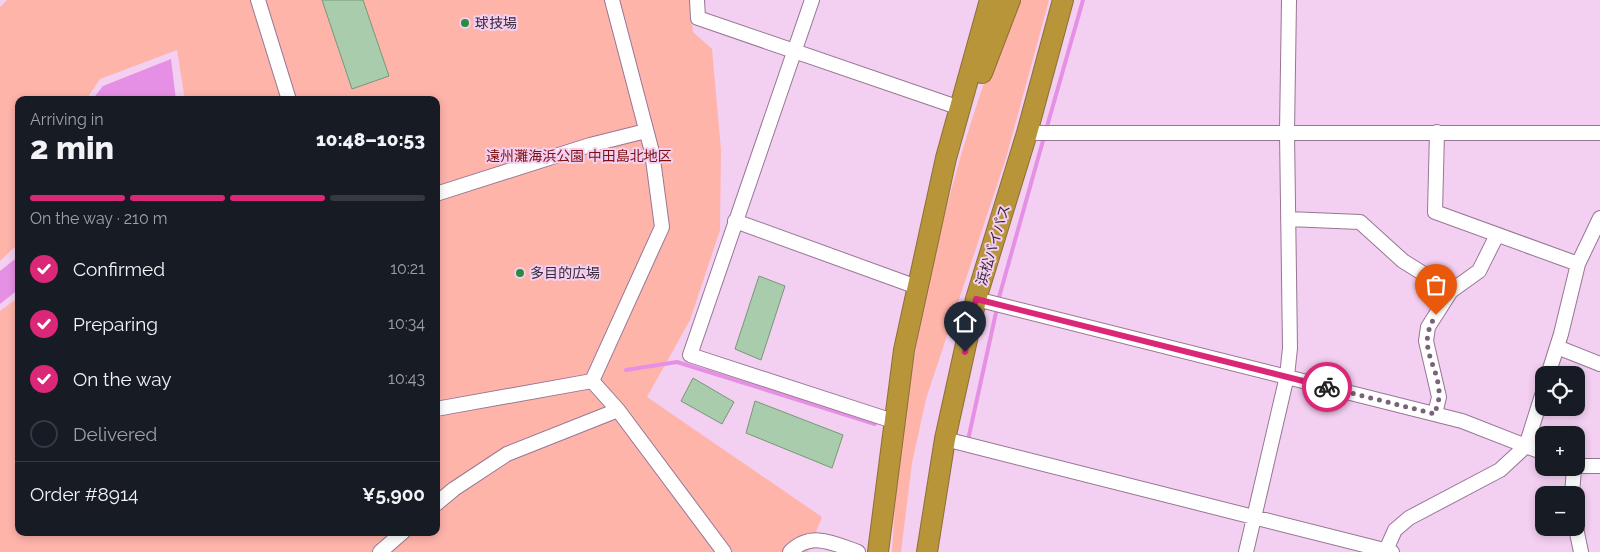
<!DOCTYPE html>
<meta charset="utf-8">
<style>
body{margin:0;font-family:Raleway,"Noto Sans JP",sans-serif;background:#20242c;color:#f1f3f6;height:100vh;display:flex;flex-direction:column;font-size:19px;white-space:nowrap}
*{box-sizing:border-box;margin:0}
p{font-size:16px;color:#9ea1a6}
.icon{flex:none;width:28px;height:28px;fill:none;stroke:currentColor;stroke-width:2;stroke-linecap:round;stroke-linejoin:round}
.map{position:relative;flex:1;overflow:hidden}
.sheet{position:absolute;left:15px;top:96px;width:425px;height:440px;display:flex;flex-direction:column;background:#171b24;border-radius:10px;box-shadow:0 2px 8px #0003}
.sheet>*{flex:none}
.fabs{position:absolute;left:1535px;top:366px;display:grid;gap:10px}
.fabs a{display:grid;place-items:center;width:50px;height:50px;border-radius:10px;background:#171b24;box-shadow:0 2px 8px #0003;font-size:25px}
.pin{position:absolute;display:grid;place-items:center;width:42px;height:42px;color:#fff;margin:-51px -21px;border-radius:50% 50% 50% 0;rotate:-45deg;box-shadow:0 0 5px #0007}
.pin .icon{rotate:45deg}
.courier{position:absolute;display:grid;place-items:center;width:50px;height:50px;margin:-25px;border:4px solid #db2777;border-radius:50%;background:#fff;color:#222;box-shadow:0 1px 6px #0007}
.overview em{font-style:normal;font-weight:800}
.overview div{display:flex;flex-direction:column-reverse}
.overview{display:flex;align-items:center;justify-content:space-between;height:85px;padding:0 15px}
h1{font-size:32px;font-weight:800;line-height:38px}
.bar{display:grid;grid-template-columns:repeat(4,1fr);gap:8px 5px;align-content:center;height:60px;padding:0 15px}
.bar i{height:6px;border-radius:4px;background:#363941}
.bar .on{background:#db2777}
.bar p{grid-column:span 4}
.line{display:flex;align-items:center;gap:12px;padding:0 15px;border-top:1px solid #363941}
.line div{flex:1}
ol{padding:0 15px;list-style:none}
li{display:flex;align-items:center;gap:15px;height:55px}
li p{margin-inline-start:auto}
li .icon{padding:5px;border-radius:50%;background:#db2777;color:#fff;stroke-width:4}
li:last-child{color:#9ea1a6}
li i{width:28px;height:28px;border:2px solid #363941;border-radius:50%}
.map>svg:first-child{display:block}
.green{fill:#ffb4aa}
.water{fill:#e690e5}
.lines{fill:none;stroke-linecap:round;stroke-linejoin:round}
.stream{stroke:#e690e5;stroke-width:4}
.building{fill:#a9cdac;stroke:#759878}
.minor-casing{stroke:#977695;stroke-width:16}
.highway-casing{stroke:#8c6f38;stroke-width:22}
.minor{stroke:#fff;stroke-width:14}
.highway{stroke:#b99539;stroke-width:20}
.done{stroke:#796378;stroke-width:5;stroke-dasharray:0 9}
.route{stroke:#db2777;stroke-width:6}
.poi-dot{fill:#2a8c40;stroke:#f3cff1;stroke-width:2}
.labels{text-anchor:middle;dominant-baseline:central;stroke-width:4;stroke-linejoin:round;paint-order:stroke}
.poi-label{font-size:14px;fill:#372937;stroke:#f3cff1;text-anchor:start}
.park-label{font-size:14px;fill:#7e1010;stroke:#f3cff1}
.street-label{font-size:14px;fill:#372937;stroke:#f3cff1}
</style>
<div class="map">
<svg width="1600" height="552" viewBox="0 0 1600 552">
<rect width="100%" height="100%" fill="#f3cff1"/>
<path class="green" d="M7 0H690L693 32 712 49 721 150 720 230 690 320 647 397 822 517 808 552H0V311L19 297V532H436V100H185L177 50 100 79 86 100H19V243L0 261V7Z
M1016 0H1049L1006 158 926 399 912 463 901 552H892C894 519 896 486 900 454 919 300 956 143 1016 0Z"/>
<path class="water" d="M171 59 176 100H92L103 86Z
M19 256V289L0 304V271Z"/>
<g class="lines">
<path class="stream" d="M1046 130 1083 0
M998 301 1044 137
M626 370 677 362 875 424
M968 440 997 308"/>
</g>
<path class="building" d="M322 0H363L389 76 352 89Z
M759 276 785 286 761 360 735 349Z
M693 378 734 402 722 424 681 401Z
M755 401 843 435 832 468 746 433Z"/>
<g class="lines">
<g class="minor-casing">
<path id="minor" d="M258 0 289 100
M697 0 698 18 960 108
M812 0 690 355 893 421
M1437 132 1435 212 1578 264
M1027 133H1600
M436 194 590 145 646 131
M1288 219 1360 222 1403 261 1451 291
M735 221 917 287
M976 299 1462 421 1544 453
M1557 347 1600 364
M1548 375 1561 334 1578 264 1600 218
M592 381 662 227 652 152 612 0
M592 381 618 410 724 552
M436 409 592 381
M1435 414 1439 397 1426 341 1428 327 1451 291 1479 271 1497 235
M945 439 1392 552
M1576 466H1600
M1572 495 1574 468
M436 504 454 489 507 454 618 410
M1576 528 1581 552
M1386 550 1395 530 1409 518 1500 470 1526 446 1544 389
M380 552 403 532
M790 552C811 531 833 543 858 552
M1246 552 1287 376 1290 348 1287 132 1289 0"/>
</g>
<g class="highway-casing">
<path id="highway" d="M982 73 1010 0
M878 552 904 350 946 158 990 0
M927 552 945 439 976 299 1027 133 1063 0"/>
</g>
<use href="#minor" class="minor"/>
<use href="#highway" class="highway"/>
</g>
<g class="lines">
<path class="done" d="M1327 387 1435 414C1436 409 1438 403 1439 398 1441 365 1414 349 1436 315"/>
<path class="route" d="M965 352 976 299 1327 387"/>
</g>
<g class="poi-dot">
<circle cx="465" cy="23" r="5"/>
<circle cx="520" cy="273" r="5"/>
</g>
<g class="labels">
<g class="poi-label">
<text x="475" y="23">球技場</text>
<text x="530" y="273">多目的広場</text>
</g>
<g class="park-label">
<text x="579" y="156">遠州灘海浜公園 中田島北地区</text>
</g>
<g class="street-label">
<text transform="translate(993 245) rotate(-73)">浜松バイパス</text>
</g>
</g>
</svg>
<div class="fabs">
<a><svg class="icon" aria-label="locate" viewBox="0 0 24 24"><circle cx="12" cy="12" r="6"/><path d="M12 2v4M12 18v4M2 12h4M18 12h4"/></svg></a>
<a>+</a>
<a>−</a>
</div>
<div class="pin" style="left:1436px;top:315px;background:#ea580c"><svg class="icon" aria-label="bag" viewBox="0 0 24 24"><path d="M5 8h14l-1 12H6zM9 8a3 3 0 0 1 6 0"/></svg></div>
<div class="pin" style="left:965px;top:352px;background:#1f2937"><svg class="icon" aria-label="home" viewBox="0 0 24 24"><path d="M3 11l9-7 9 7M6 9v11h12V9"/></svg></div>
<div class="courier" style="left:1327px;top:387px"><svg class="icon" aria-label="bike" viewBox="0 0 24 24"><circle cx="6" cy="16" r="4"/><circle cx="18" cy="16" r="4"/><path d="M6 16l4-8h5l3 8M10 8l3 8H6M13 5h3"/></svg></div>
<section class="sheet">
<div class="overview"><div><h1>2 min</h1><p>Arriving in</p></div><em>10:48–10:53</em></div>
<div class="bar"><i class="on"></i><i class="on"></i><i class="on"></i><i></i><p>On the way · 210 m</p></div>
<ol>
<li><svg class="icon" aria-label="check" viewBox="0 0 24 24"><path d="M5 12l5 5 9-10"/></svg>Confirmed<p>10:21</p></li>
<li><svg class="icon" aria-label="check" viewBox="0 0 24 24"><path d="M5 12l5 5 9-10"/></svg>Preparing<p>10:34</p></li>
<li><svg class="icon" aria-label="check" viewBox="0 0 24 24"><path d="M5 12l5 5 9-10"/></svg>On the way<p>10:43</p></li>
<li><i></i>Delivered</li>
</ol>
<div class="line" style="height:65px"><div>Order #8914</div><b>¥5,900</b></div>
</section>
</div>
